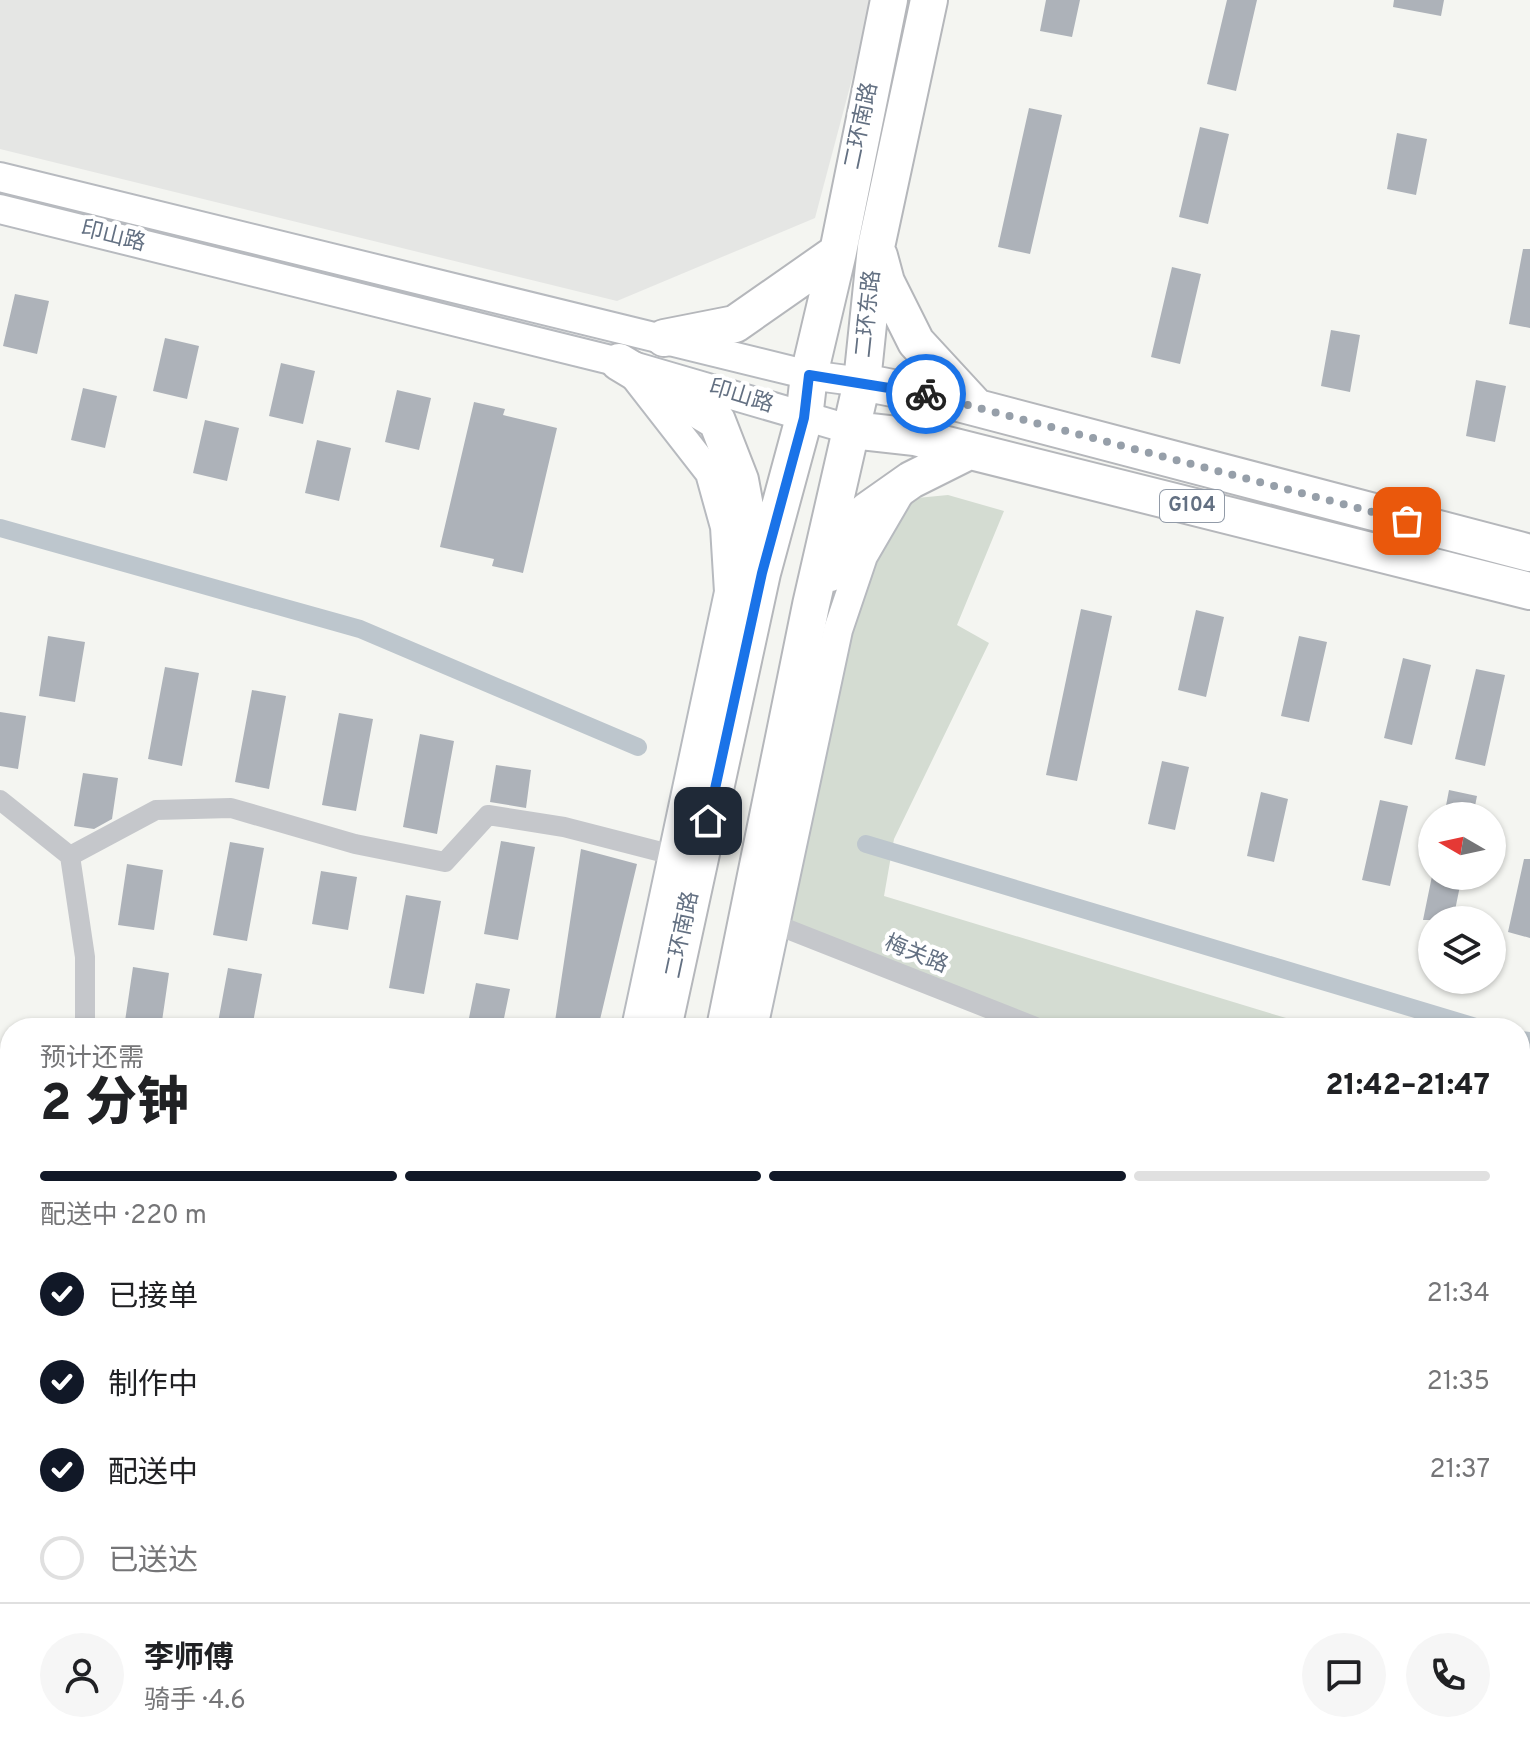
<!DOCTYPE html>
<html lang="zh">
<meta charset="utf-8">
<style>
body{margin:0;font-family:Overpass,"Noto Sans SC",sans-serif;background:#f6f6f6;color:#202124;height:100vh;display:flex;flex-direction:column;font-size:30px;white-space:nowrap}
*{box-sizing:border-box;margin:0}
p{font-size:26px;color:#757577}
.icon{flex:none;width:44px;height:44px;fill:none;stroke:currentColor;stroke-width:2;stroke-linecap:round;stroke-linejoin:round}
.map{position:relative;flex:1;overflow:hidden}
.panel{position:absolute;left:0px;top:1018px;width:1530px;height:746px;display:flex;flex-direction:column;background:#fff;border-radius:32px 32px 0 0;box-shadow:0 2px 6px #0004}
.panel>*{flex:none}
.needle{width:52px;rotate:279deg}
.fabs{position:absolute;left:1418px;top:802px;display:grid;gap:16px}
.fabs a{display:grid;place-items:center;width:88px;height:88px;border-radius:50%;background:#fff;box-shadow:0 2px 6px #0004;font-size:40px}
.pin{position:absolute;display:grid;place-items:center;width:68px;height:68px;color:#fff;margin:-34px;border-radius:16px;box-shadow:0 4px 12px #0006}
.courier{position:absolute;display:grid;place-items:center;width:80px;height:80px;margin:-40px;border:6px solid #1a73e8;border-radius:50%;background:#fff;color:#222;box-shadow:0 2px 10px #0007}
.head em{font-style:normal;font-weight:800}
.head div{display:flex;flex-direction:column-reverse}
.head{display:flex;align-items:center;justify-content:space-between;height:136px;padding:0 40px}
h1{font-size:52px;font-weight:800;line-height:60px}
.bar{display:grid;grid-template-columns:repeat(4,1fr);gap:12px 8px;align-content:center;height:96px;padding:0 40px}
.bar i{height:10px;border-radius:6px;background:#e0e0e0}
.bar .on{background:#111827}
.bar p{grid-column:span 4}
.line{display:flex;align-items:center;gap:20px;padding:0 40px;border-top:2px solid #e0e0e0}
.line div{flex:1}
.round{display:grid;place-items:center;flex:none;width:84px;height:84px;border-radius:42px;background:#f6f6f6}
ol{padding:0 40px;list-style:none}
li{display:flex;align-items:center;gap:24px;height:88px}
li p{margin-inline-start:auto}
li .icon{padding:8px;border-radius:50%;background:#111827;color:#fff;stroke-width:4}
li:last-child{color:#757577}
li i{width:44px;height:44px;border:4px solid #e0e0e0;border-radius:50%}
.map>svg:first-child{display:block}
.built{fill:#e5e6e4}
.green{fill:#d4dcd2}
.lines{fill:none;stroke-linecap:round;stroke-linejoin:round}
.canal{stroke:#bdc6cd;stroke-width:18}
.building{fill:#adb2b9}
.secondary-casing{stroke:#b7babf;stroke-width:32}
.highway-casing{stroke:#b5b7bb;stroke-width:40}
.street{stroke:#c5c7cb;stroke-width:20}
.secondary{stroke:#fff;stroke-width:28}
.highway{stroke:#fff;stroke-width:36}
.done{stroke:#969fa9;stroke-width:8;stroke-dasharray:0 14.4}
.route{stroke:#1a73e8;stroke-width:10}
.labels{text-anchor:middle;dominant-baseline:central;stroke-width:8;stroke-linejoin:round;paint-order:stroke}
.shield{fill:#fff;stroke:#929ba8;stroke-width:2}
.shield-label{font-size:20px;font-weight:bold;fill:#637082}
.street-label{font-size:22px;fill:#637082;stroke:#fff}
</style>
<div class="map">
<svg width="1530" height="1763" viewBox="0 0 1530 1763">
<rect width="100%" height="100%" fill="#f4f5f1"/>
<path class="built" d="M0 0H873L815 218 617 301 0 149Z"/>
<path class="green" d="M948 495 1004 511 957 625 989 643 894 839 884 896 1319 1028H1038L777 925 838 630 896 500Z"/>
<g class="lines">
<path class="canal" d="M0 528 360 629 638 747
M866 844 1479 1028
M1520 1040 1530 1041"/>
</g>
<path class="building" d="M1046 0H1080L1072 37 1040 31Z
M1227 0H1257L1236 91 1207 84Z
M1394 0H1444L1441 16 1393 7Z
M1029 108 1062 115 1030 254 998 247Z
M1200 127 1229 134 1208 224 1179 217Z
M1397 133 1427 139 1416 195 1387 189Z
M1523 249H1530V328L1509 324Z
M1172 267 1201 274 1180 364 1151 357Z
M15 294 49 301 37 354 3 346Z
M1331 330 1360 335 1350 392 1321 386Z
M165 338 199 346 187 399 153 391Z
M281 363 315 371 303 424 269 416Z
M1476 380 1506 386 1495 442 1466 436Z
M83 388 117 396 105 448 71 440Z
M397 390 431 398 419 450 385 442Z
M474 402 505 409 503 415 557 428 523 573 492 566 494 559 440 547Z
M205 420 239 428 227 481 193 473Z
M317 440 351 448 339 501 305 493Z
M1081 609 1112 616 1077 781 1046 775Z
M1196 610 1224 617 1206 697 1178 690Z
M48 636 85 642 75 702 39 696Z
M1299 636 1327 642 1309 722 1281 716Z
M1403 658 1431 665 1412 745 1384 738Z
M165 667 199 673 182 766 148 759Z
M1476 669 1505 675 1485 766 1455 759Z
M252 690 286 696 269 789 235 782Z
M0 712 26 716 18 769 0 766Z
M339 713 373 719 356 811 322 805Z
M420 734 454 741 437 834 403 827Z
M1162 761 1189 767 1175 830 1148 824Z
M496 765 531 770 526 808 490 802Z
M83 773 118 778 112 819 94 829 74 826Z
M1449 790 1477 796 1473 816H1444Z
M1261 792 1288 799 1274 862 1247 856Z
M1380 800 1408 806 1390 886 1362 880Z
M501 841 535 847 518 940 484 934Z
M230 842 264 848 247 941 213 935Z
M581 849 637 864 598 1028H554Z
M1524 859H1530V938L1508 932Z
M127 864 163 870 154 930 118 925Z
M321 871 357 877 348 930 312 924Z
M1432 876H1462L1453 920H1423Z
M406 895 441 901 424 994 389 988Z
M133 967 169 973 161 1028H124Z
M228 968 262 974 252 1028H217Z
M476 983 510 989 502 1028H467Z"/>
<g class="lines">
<g class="secondary-casing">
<path id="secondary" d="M0 177 809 375 862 382
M0 209 619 362 852 430
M636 378 710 473 725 527 729 592 636 1028
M753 1028 838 630 863 556 902 489
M0 1305 10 1307
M0 1335 10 1336
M0 1449 10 1381
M1520 1480 1530 1482
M1520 1513 1530 1515
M1520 1565 1530 1567
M1520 1599 1530 1600
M479 1763 481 1754
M599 1763 601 1754"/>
</g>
<g class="highway-casing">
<path id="highway" d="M879 256 886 282 916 342 976 407
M664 338 735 324 838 252
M619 362 717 421 740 480 757 571
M862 382 928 395 1530 553
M852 430 915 437 1530 591
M830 573 867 511 911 480 969 451
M663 1028 762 573 804 418 809 375 838 252 889 0
M725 1028 811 605 862 382 876 247 929 0
M506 1763 508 1754
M571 1763 573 1754"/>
</g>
<path class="street" d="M0 800 70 856 85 957V1028
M70 856 156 810 231 808 355 844 445 862 488 815 564 827 673 855
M777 925 1038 1028
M1520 1158 1530 1160
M3 1306 10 1262"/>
<use href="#secondary" class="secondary"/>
<use href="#highway" class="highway"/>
</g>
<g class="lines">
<path class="done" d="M926 394 1407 521"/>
<path class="route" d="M708 821 762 573 804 418 809 375 926 394"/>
</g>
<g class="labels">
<rect class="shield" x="1160" y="490" width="64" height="32" rx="6"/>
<g class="shield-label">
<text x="1192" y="506">G104</text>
</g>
<g class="street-label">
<text transform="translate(862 126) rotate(-78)">二环南路</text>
<text transform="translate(113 237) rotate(14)">印山路</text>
<text transform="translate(869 314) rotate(-84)">二环东路</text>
<text transform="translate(741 397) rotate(17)">印山路</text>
<text transform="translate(683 935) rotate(-78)">二环南路</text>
<text transform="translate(916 955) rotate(22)">梅关路</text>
</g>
</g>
</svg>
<div class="fabs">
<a><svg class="needle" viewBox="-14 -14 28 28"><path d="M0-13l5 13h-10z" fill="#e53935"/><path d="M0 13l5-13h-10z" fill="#757577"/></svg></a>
<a><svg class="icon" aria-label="layers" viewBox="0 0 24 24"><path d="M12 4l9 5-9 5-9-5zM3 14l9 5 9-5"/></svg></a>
</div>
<div class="pin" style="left:1407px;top:521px;background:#ea580c"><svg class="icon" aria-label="bag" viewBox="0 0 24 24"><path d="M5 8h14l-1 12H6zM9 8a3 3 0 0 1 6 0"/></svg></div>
<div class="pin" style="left:708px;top:821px;background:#1f2937"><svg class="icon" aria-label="home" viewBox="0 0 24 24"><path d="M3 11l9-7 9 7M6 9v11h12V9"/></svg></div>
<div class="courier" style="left:926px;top:394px"><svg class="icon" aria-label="bike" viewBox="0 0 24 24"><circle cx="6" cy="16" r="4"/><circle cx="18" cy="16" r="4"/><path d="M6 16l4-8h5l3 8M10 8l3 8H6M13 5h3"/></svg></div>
<section class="panel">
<div class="head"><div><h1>2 分钟</h1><p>预计还需</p></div><em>21:42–21:47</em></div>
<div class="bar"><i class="on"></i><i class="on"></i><i class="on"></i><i></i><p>配送中 · 220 m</p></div>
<ol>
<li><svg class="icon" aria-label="check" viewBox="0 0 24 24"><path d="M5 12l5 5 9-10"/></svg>已接单<p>21:34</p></li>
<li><svg class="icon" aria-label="check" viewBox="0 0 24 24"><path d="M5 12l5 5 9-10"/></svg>制作中<p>21:35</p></li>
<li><svg class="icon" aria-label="check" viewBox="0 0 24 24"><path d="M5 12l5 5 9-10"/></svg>配送中<p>21:37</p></li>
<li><i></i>已送达</li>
</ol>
<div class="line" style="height:144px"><a class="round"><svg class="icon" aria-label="person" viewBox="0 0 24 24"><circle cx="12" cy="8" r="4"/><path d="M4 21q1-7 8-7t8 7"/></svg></a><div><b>李师傅</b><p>骑手 · 4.6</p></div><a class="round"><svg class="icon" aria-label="chat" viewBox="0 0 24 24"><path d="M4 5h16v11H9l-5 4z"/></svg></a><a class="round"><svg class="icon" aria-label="phone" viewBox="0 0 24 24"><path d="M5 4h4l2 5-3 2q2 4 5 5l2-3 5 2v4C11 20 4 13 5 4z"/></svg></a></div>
</section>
</div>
